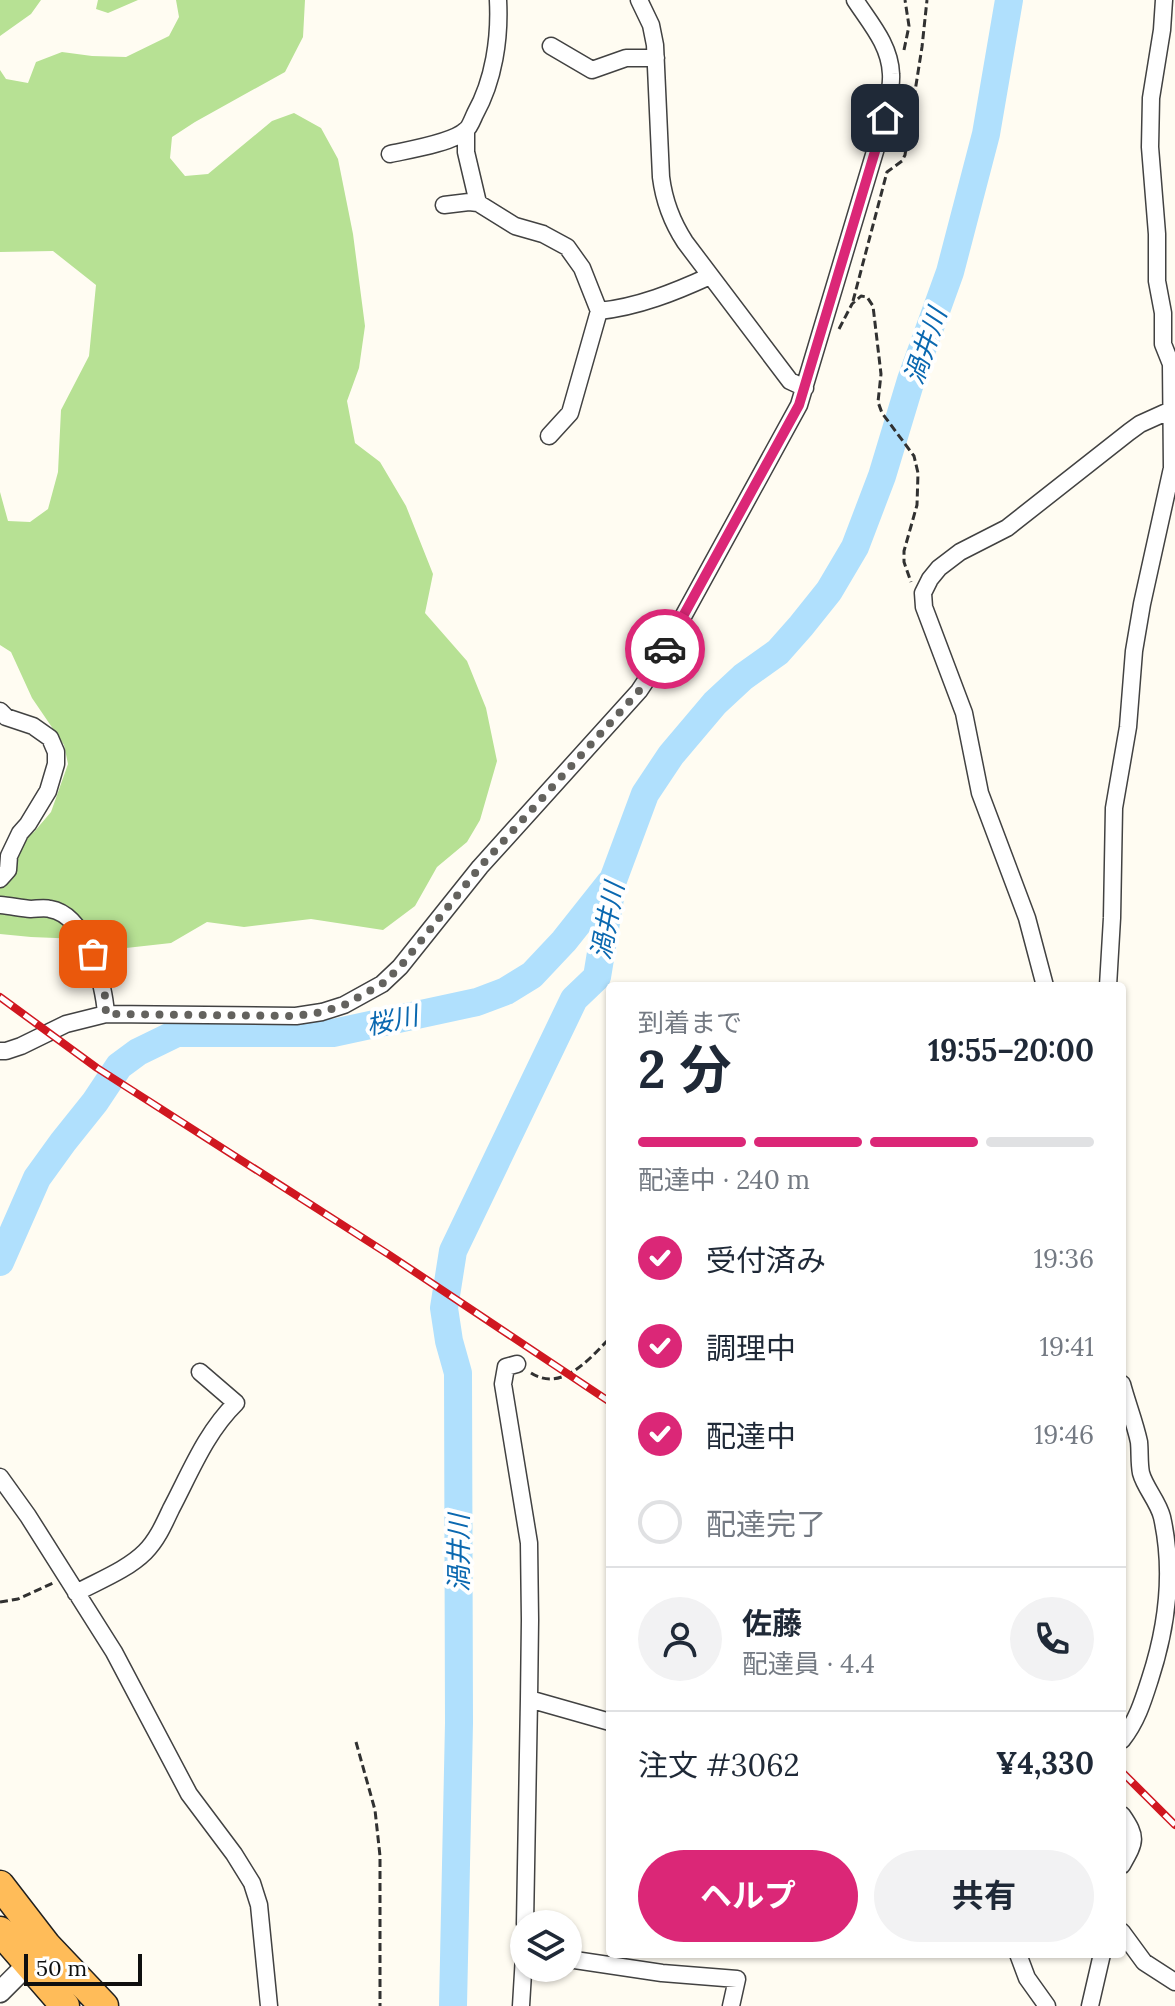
<!DOCTYPE html>
<html lang="ja">
<meta charset="utf-8">
<style>
body{margin:0;font-family:Lora,"Noto Sans JP",serif;background:#f2f2f3;color:#1f2937;height:100vh;display:flex;flex-direction:column;font-size:30px;white-space:nowrap}
*{box-sizing:border-box;margin:0}
p{font-size:26px;color:#747a83}
.icon{flex:none;width:44px;height:44px;fill:none;stroke:currentColor;stroke-width:2;stroke-linecap:round;stroke-linejoin:round}
.map{position:relative;flex:1;overflow:hidden}
.drawer{position:absolute;left:606px;top:982px;width:520px;height:976px;display:flex;flex-direction:column;background:#fff;border-radius:8px;box-shadow:0 2px 6px #0004}
.drawer>*{flex:none}
.tools{position:absolute;left:510px;top:1910px;display:grid;gap:16px}
.tools a{display:grid;place-items:center;width:72px;height:72px;border-radius:50%;background:#fff;box-shadow:0 2px 6px #0004;font-size:40px}
.scale{position:absolute;left:24px;bottom:20px;width:118px;box-sizing:border-box;padding-left:8px;border:4px solid #0f0f0f;border-top:0;font-size:22px;line-height:28px;white-space:nowrap;color:#0f0f0f;-webkit-text-stroke:6px #fff;paint-order:stroke}
.pin{position:absolute;display:grid;place-items:center;width:68px;height:68px;color:#fff;margin:-34px;border-radius:16px;box-shadow:0 4px 12px #0006}
.courier{position:absolute;display:grid;place-items:center;width:80px;height:80px;margin:-40px;border:6px solid #db2777;border-radius:50%;background:#fff;color:#222;box-shadow:0 2px 10px #0007}
.headline em{font-style:normal;font-weight:700}
.headline div{display:flex;flex-direction:column-reverse}
.headline{display:flex;align-items:center;justify-content:space-between;height:136px;padding:0 32px}
h1{font-size:52px;font-weight:700;line-height:60px}
.bar{display:grid;grid-template-columns:repeat(4,1fr);gap:12px 8px;align-content:center;height:96px;padding:0 32px}
.bar i{height:10px;border-radius:6px;background:#e0e1e3}
.bar .selected{background:#db2777}
.bar p{grid-column:span 4}
.line{display:flex;align-items:center;gap:20px;padding:0 32px;border-top:2px solid #e0e1e3}
.line div{flex:1}
.round{display:grid;place-items:center;flex:none;width:84px;height:84px;border-radius:42px;background:#f2f2f3}
ol{padding:0 32px;list-style:none}
li{display:flex;align-items:center;gap:24px;height:88px}
li p{margin-inline-start:auto}
li .icon{padding:8px;border-radius:50%;background:#db2777;color:#fff;stroke-width:4}
li:last-child{color:#747a83}
li i{width:44px;height:44px;border:4px solid #e0e1e3;border-radius:50%}
.cta{display:flex;gap:16px;margin-top:auto;padding:16px 32px}
.cta a{flex:1;height:92px;border-radius:48px;background:#db2777;color:#fff;font-size:32px;font-weight:700;line-height:92px;text-align:center}
.cta a+a{background:#f2f2f3;color:#1f2937}
.map>svg:first-child{display:block}
.forest{fill:#b7e194}
.lines{fill:none;stroke-linecap:round;stroke-linejoin:round}
.river{stroke:#b0e0fd;stroke-width:28}
.minor-casing{stroke:#424242;stroke-width:19}
.tertiary-casing{stroke:#424242;stroke-width:23}
.trunk-casing{stroke:#202020;stroke-width:31}
.path{stroke:#313131;stroke-width:3;stroke-dasharray:8 4;stroke-linecap:butt}
.minor{stroke:#fff;stroke-width:16}
.tertiary{stroke:#fff;stroke-width:20}
.trunk{stroke:#ffbc59;stroke-width:28}
.rail-casing{stroke:#d01720;stroke-width:8}
.rail{stroke:#fff;stroke-width:5;stroke-dasharray:15;stroke-linecap:butt}
.done{stroke:#63625e;stroke-width:8;stroke-dasharray:0 14.4}
.route{stroke:#db2777;stroke-width:10}
.labels{text-anchor:middle;dominant-baseline:central;stroke-width:8;stroke-linejoin:round;paint-order:stroke}
.water-label{font-size:26px;font-style:italic;fill:#0a68b0;stroke:#fff}
</style>
<div class="map">
<svg width="1175" height="2006" viewBox="0 0 1175 2006">
<rect width="100%" height="100%" fill="#fffcf2"/>
<path class="forest" d="M0 0H41L31 14 0 36Z
M98 0H138L108 13 96 9Z
M176 0H305L303 37 285 72 195 122 172 137 170 158 185 176 208 174 272 121 294 113 321 128 338 159 353 234 365 326 359 368 347 401 355 443 380 462 406 506 433 574 425 613 467 661 486 708 497 761 480 820 467 842 437 867 415 906 383 930 311 919 244 927 207 922 171 943 99 951 80 939 31 937 0 934V855L4 850 34 832 51 812 68 764 64 745 32 698 11 652 0 645V492L8 521 30 522 48 509 58 472 61 410 89 356 96 285 53 251 0 252V70L6 79 28 83 36 62 62 52 92 56 126 57 169 36 179 17Z"/>
<g class="lines">
<path class="river" d="M0 1262 37 1178 63 1142 95 1102 119 1066 138 1052 177 1033H333L477 1002 506 991 532 975 564 941 610 883
M453 2006 459 1723 458 1373 449 1341 444 1308 453 1251 574 999 597 977 613 880 645 794 671 755 715 703 743 677 778 652 801 626 829 591 855 547 882 476 911 380 950 272 986 134 1009 0"/>
<g class="minor-casing">
<path id="minor" d="M639 0 651 25 655 45 661 177C664 201 672 222 685 242L790 381 805 388
M551 46 592 70 626 58H656
M466 130V152L478 203
M390 154C408 150 453 143 466 130 470 127 473 118 475 114 494 80 500 38 498 0
M444 205 469 202 478 203 515 226 543 234 567 247 582 268 599 311
M549 436 570 413 599 311C638 307 675 292 710 276
M0 711 6 717 33 726 50 738 56 752V764L48 791 28 824 20 833 9 856 8 870 0 879
M0 905C10 906 21 908 31 909 37 909 44 907 50 909 87 915 104 984 106 1014
M1045 986 1027 918 980 793 964 713 924 607 923 593 930 579 939 568 960 552 1007 528 1129 432 1140 424 1171 410
M1108 986 1112 918 1114 808 1128 727 1134 651 1142 604 1172 468 1171 364 1163 344V313L1157 281V234L1150 147 1151 98 1162 30 1164 0
M0 1051H6L21 1046 66 1024 106 1014 296 1016 322 1012 344 1005 382 984 400 967 480 867 639 691 657 664 799 405 885 118C887 104 892 88 891 74 890 45 870 23 855 0
M517 1364 506 1367 503 1384 529 1543 530 1620 529 1699
M1122 1384C1127 1403 1135 1423 1139 1442 1140 1452 1139 1463 1141 1473 1145 1488 1158 1501 1162 1517 1174 1571 1167 1627 1150 1679 1143 1701 1137 1721 1122 1740
M0 1477 28 1516 114 1652 189 1794 234 1854 252 1883 259 1905 269 2006
M76 1593C98 1581 127 1570 145 1552 157 1540 164 1524 171 1509 190 1473 206 1432 236 1403L200 1372
M1122 1815C1138 1838 1135 1842 1122 1865
M525 1924 529 1699 610 1722
M1122 1932 1144 1962 1175 1982
M1018 1954 1027 1978 1047 2006
M568 1959 662 1973 737 1979 731 2006
M521 2006 524 1956
M1090 2006 1102 1954"/>
</g>
<g class="tertiary-casing">
<path id="tertiary" d="M0 1992 37 1955"/>
</g>
<g class="trunk-casing">
<path id="trunk" d="M0 1885 47 1946 104 2006
M0 1931 65 2006"/>
</g>
<path class="path" d="M904 50 909 26 905 0
M853 301 887 172 902 161 905 155 922 47 927 0
M839 329 852 304 861 296 867 297 873 306 881 374 878 402 882 413 914 456 918 473 917 505 904 551V562L911 582
M531 1373C562 1393 590 1358 610 1338
M0 1602 18 1599 53 1583
M356 1742 375 1810 380 1856V2006"/>
<use href="#minor" class="minor"/>
<use href="#tertiary" class="tertiary"/>
<use href="#trunk" class="trunk"/>
<g class="rail-casing">
<path id="rail" d="M0 997 97 1068 388 1254 610 1402
M1122 1772 1175 1825"/>
</g>
<use href="#rail" class="rail"/>
</g>
<g class="lines">
<path class="done" d="M93 954 105 996 106 1014 296 1016 322 1012 344 1005 382 984 400 967 480 867 639 691 665 649"/>
<path class="route" d="M665 649 799 405 885 118"/>
</g>
<g class="labels">
<g class="water-label">
<text transform="translate(925 346) rotate(-71)">渦井川</text>
<text transform="translate(607 921) rotate(-79)">渦井川</text>
<text transform="translate(392 1020) rotate(-12)">桜川</text>
<text transform="translate(458 1553) rotate(-90)">渦井川</text>
</g>
</g>
</svg>
<div class="tools">
<a><svg class="icon" aria-label="layers" viewBox="0 0 24 24"><path d="M12 4l9 5-9 5-9-5zM3 14l9 5 9-5"/></svg></a>
</div>
<div class="scale">50 m</div>
<div class="pin" style="left:93px;top:954px;background:#ea580c"><svg class="icon" aria-label="bag" viewBox="0 0 24 24"><path d="M5 8h14l-1 12H6zM9 8a3 3 0 0 1 6 0"/></svg></div>
<div class="pin" style="left:885px;top:118px;background:#1f2937"><svg class="icon" aria-label="home" viewBox="0 0 24 24"><path d="M3 11l9-7 9 7M6 9v11h12V9"/></svg></div>
<div class="courier" style="left:665px;top:649px"><svg class="icon" aria-label="car" viewBox="0 0 24 24"><path d="M5 17H2v-5l4-1 3-4h7l3 4 3 1v5h-3M9 17h6M6 11h13"/><circle cx="7" cy="17" r="2"/><circle cx="17" cy="17" r="2"/></svg></div>
<section class="drawer">
<div class="headline"><div><h1>2 分</h1><p>到着まで</p></div><em>19:55–20:00</em></div>
<div class="bar"><i class="selected"></i><i class="selected"></i><i class="selected"></i><i></i><p>配達中 · 240 m</p></div>
<ol>
<li><svg class="icon" aria-label="check" viewBox="0 0 24 24"><path d="M5 12l5 5 9-10"/></svg>受付済み<p>19:36</p></li>
<li><svg class="icon" aria-label="check" viewBox="0 0 24 24"><path d="M5 12l5 5 9-10"/></svg>調理中<p>19:41</p></li>
<li><svg class="icon" aria-label="check" viewBox="0 0 24 24"><path d="M5 12l5 5 9-10"/></svg>配達中<p>19:46</p></li>
<li><i></i>配達完了</li>
</ol>
<div class="line" style="height:144px"><a class="round"><svg class="icon" aria-label="person" viewBox="0 0 24 24"><circle cx="12" cy="8" r="4"/><path d="M4 21q1-7 8-7t8 7"/></svg></a><div><b>佐藤</b><p>配達員 · 4.4</p></div><a class="round"><svg class="icon" aria-label="phone" viewBox="0 0 24 24"><path d="M5 4h4l2 5-3 2q2 4 5 5l2-3 5 2v4C11 20 4 13 5 4z"/></svg></a></div>
<div class="line" style="height:104px"><div>注文 #3062</div><b>¥4,330</b></div>
<div class="cta"><a>ヘルプ</a><a>共有</a></div>
</section>
</div>
